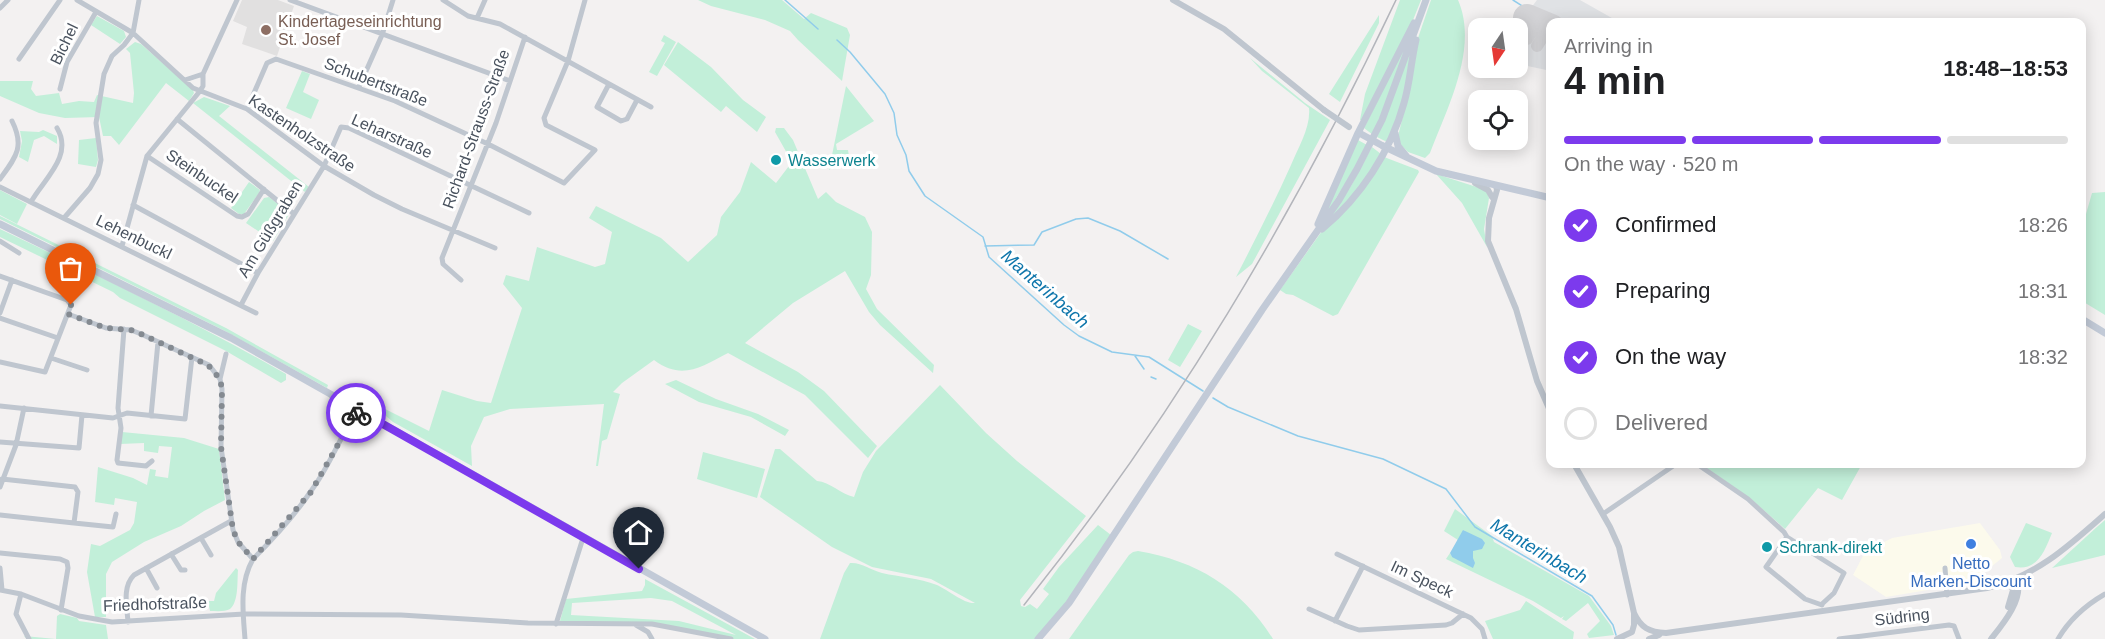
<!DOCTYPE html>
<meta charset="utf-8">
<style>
body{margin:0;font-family:Helvetica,sans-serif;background:#f6f6f6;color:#202124;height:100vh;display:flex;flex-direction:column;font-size:22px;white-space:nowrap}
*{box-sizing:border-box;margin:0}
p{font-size:20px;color:#757577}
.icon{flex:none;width:33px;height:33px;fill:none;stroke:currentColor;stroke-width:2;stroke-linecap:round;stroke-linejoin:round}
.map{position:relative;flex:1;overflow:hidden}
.details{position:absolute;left:1546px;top:18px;width:540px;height:450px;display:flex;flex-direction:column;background:#fff;border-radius:12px;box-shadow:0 3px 15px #0003}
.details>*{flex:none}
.needle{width:39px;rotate:193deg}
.tools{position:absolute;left:1468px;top:18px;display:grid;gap:12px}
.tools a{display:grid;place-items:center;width:60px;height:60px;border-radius:12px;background:#fff;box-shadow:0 3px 15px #0003;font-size:30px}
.pin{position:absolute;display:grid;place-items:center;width:51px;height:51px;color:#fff;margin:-62px -26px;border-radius:50% 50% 50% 0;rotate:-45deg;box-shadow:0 0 6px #0007}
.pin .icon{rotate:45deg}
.courier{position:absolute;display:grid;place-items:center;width:60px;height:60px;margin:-30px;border:4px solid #7c3aed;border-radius:50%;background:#fff;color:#222;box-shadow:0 2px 8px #0007}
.headline em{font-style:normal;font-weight:600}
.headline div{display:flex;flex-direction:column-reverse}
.headline{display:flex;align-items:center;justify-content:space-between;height:102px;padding:0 18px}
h1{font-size:39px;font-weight:600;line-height:45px}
.bar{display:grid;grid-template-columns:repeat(4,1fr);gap:9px 6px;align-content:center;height:72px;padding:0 18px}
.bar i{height:8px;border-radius:4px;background:#e0e0e0}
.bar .on{background:#7c3aed}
.bar p{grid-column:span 4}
ol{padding:0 18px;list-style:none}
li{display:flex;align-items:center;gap:18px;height:66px}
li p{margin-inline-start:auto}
li .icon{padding:6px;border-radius:50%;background:#7c3aed;color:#fff;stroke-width:4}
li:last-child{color:#757577}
li i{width:33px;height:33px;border:3px solid #e0e0e0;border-radius:50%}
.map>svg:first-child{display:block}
.commercial{fill:#fcfaec}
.education{fill:#e1e0e0}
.airport{fill:#e0e2e5}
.green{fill:#c2efd9;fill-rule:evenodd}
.water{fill:#90cceb}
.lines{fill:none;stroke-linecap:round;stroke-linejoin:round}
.stream{stroke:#90cceb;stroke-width:1.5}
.taxiway{stroke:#d3d3d6;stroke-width:12}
.runway{stroke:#d3d3d6;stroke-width:28}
.minor{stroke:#bfc6cf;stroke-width:5}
.tertiary{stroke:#bfc6cf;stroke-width:6}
.secondary{stroke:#c2cad7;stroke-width:7}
.rail{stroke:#b3b5bb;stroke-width:1.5}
.tertiary-bridge{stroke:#bfc6cf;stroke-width:6}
.secondary-bridge{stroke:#c2cad7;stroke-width:7}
.done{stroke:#848a91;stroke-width:6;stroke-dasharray:0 10.8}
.route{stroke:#7c3aed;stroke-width:8}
.education-dot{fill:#8d6e63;stroke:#fff;stroke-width:2}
.culture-dot{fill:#0f9aa8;stroke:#fff;stroke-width:2}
.shop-dot{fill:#3f7fe0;stroke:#fff;stroke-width:2}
.labels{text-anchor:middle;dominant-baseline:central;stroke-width:6;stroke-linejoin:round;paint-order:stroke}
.education-label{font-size:16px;fill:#785e54;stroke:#fff;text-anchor:start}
.street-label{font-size:16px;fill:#49525e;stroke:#fff}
.culture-label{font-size:16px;fill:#0d838f;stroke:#fff;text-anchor:start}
.shop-label{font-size:16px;fill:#366cbe;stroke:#fff}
.water-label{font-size:18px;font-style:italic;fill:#0f76ab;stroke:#fff}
</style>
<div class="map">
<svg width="2105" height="639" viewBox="0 0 2105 639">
<rect width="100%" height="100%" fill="#f3f1f1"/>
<path class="commercial" d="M1980 523 2000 550 2002 558 1985 572 1982 581 1886 597 1853 575 1865 552 1892 538Z"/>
<path class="education" d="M242 0H278L294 6 277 56 242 44 247 27 233 21Z"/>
<path class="airport" d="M1537 0H1580L1619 22H1551V71L1518 64V28H1516Z"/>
<path class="green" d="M698 0H782L804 19 811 13 847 28 850 35 842 81 798 40 790 31 765 20 711 6Z
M1400 0H1421L1411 25 1362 120H1360L1365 94Z
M1431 0H1458C1479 48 1447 108 1430 153L1425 158 1408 152 1401 145 1398 136 1406 104 1418 38Z
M1379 15V23L1340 102 1329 94Z
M97 16 124 31 126 37 120 44 91 25Z
M1413 30 1373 135 1364 128Z
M664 35 676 42 657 76 649 72 665 43 661 41Z
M135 42 141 44 193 90 194 93 189 101 166 83 119 145 111 136H103L99 117 65 118 39 113 0 96V81H33L31 89 36 96 59 93 62 104 79 101 94 102 97 95 133 103 134 93 130 53 126 49Z
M678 42 711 67 743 100 766 117 757 132 726 106 721 112 664 65Z
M1413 45 1400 112 1387 142 1377 137Z
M1250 58 1305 103 1330 120 1252 264 1236 277C1255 240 1274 203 1291 165 1298 148 1311 127 1309 108L1262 71Z
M302 71 310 74 303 92 319 100 311 119 286 108Z
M846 86 874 121 836 144 837 150H848L849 156 829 170Z
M204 97 230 106 219 116 309 187 305 192 193 103Z
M776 128H784L793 140 818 199 826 192 836 202 865 217 872 232 871 275 866 289 877 309 934 365 933 373 880 325 869 312 845 271 793 303 745 343 798 372 824 391 877 446 868 458 805 395 728 353C701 367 682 381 654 360L622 383 613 392 620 394 607 439 602 441 598 466H596L604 404 510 409 484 417 471 446 472 466 393 422 361 395 362 392 364 393 387 410 429 431 442 390 477 401 491 403 522 308 503 284 506 275 529 281 537 247 595 267 605 264 612 232 589 218 596 206 661 238 688 262 717 235 721 217 740 192 751 162 776 183 792 162 775 132Z
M43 130 57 136V144L44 136 34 140 28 162 19 157 22 141 20 131 39 132Z
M96 138 98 160 96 167 78 164 79 140Z
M1358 140 1367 145 1348 179 1323 219Z
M1372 147 1381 154 1362 184 1326 224 1351 186Z
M1384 157 1418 170 1419 172 1338 314 1333 316 1293 295 1286 294 1280 290 1322 231Z
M1436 174 1486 190 1489 198 1484 229 1487 247 1462 203Z
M249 182 260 190 259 193 244 214H239L231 208Z
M0 190 27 204 17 224 0 215Z
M2105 192V315L2082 301V228L2092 193Z
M269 197 288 212V216L273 241 246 223 264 198Z
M0 216 226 328 328 385 327 388 225 331 0 219Z
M0 229C97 275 193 321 286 374V380L281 383 226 351 120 298 113 292 0 237Z
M1188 324 1202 331 1180 367 1168 360Z
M676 380 716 399 758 414 789 430 785 436 751 417 699 402 665 384Z
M940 385 986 433 1017 461 1086 516 1020 600 1021 606 1025 607 1030 604 1037 609 1049 594 1043 589 1059 567 1098 525 1111 535 1057 616 1035 639H820L844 573 850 563C861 562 871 570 882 573 900 577 919 578 937 585 948 590 964 604 975 603L931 579 872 567 832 547 760 497 775 449H780L817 481C830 482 841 494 854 497L863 472 876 451Z
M122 432 184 438 219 449 225 500 204 511 181 526 144 542 112 562 106 574V617H95L87 572 91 544 100 546 130 530 134 523 137 502 115 498 114 505 95 502 98 467 133 478 147 485 150 469 156 470 155 476 168 478 172 447 159 446 158 453 144 451V443L120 444Z
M703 452 765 469 757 498 697 479Z
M1701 464H1862L1842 500 1818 488 1785 529 1751 499Z
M1455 509 1492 536 1494 542 1589 596 1611 626 1614 635 1589 638 1587 634 1600 621 1588 603 1566 621 1562 619 1564 616 1561 618 1533 601 1446 559 1450 553 1452 557 1473 558V550L1464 530 1458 540 1444 531Z
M2105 520V555L2052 568 2098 526Z
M2026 523 2052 533C2045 550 2038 571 2015 567L2010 557Z
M1138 551C1197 561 1241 588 1273 639H1069L1129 555 1133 552Z
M236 568 238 570C237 580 239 602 230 609 225 612 216 611 210 611L208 601H214L216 593Z
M645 579 755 639H731L662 625 560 621 566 599 642 591 645 585ZM651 598 672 601 736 635 679 621 571 615 572 603Z
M1526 601 1574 632 1573 639H1493L1485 621 1520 610Z
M60 614 77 618 79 621 106 625 108 639H27L24 636 56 639 57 616Z"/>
<path class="water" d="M1463 530 1482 539 1485 543 1482 549 1473 551V558L1475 563 1473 568 1452 557 1450 553Z"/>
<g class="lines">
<path class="stream" d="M785 0 818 29
M1513 0 1527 9
M837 40 850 52 885 94 894 113 897 135 906 155 909 171 925 196 983 237 989 257 1064 325 1079 336 1112 352 1149 357 1203 391
M985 246 1034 245 1042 232 1076 219 1088 218 1120 231 1168 259
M1135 356 1144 369
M1151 377 1156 379
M1213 398 1228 407 1298 436 1383 459 1446 489 1475 527 1592 596 1613 625 1616 635"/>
<path class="taxiway" d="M1527 39 1538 22
M1537 46 1549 27"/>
<path class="runway" d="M1527 18 1551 28"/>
<path class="minor" d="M77 0 133 33 193 88 247 109 324 166 374 195 402 209 495 248
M290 0 510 81
M443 0 468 16 500 24 651 107
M0 8 8 0
M477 18 485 0
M19 59 60 0
M185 80 203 74 237 0
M609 84 597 107 621 121 627 119 637 100
M359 87 382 35 393 0
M60 89 67 62 96 12
M247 109 267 63 276 59 395 101 488 144 564 183 595 150 546 125 544 118 568 61 585 0
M177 119 294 214
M147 156 237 216 242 217 248 214 264 189
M0 179C16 157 25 147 12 121
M0 187 256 313
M31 202C43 180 74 156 57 128
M133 205 258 273
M64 218 90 188 98 174 101 160 96 123 104 74 112 56 124 45 133 33 139 0
M0 241 19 253
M122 246 147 156 200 91 203 86V74
M0 276 67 300 71 305 45 372 0 362
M461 280 443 264 442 258 496 123 525 37
M241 305 258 273 324 166 341 127 349 128 529 213
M0 313 12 280
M68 314 106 328 131 330 141 334 209 365 220 379 222 389 221 447 233 530 238 542 253 559
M0 318 58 338
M124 329 118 408 121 428 117 460 118 463 146 466 152 461
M51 358 87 370
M220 379 226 354
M332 397C341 407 346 414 346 427
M0 406 113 418 127 413 185 419 192 357
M151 416 158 342
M0 442 79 448 82 415
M1697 464 1748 499 1784 532 1787 537 1844 573 1834 593 1822 604
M0 487 16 445 24 408
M1603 514 1676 464
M0 515 74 523 78 492 75 487 66 486 2 479
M74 523 113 527 116 514
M1787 537 1766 567 1805 599 1822 605
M201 538 211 555
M0 553 60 559 67 562 68 568 61 610
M171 554 181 570H185
M1337 554 1471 618 1482 629 1485 639
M0 568 2 590
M146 568 157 588
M1945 568 1947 595
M0 590 21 594 79 616 112 622 244 614 401 615 528 623 652 624 731 639
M21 594 16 614 29 639
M1309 609 1347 626 1359 630 1446 625 1452 623 1463 614
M1335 621 1363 566
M128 622C127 606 122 587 134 575L231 521
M556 624 583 538
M636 625 648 632 652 639
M245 639C243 612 239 584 253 559 274 538 295 515 311 491 330 466 340 436 358 410
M1839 639 1949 625 1954 626 1959 639
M2058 639C2069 620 2086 605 2105 594"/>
<path class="tertiary" d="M1173 0 1224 29 1324 110
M1475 183 1488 190 1492 197
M1496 186 1497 190 1489 218 1488 241 1516 309 1537 381 1551 413
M1574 464 1610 527 1619 547 1634 613V625L1632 632 1617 639
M2008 607 2013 590 2009 582
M1634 613C1641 628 1649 632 1666 633L1987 588C2035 577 2069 546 2105 514
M1649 639 1659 635
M1991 639C2003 624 2024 599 2017 579"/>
<path class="secondary" d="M1395 133 1398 146 1407 157
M1383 146 1436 171 1551 198
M0 224 231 338 765 639
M1318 224 1358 133 1414 23
M1322 229C1360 198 1391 151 1404 103 1410 83 1411 61 1416 40
M2082 319 2105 333
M1038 639 1069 603 1262 310 1339 200 1357 169 1382 120 1426 0"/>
<path class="rail" d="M1024 605C1174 417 1293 217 1396 0"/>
<path class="tertiary-bridge" d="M1324 110 1349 127"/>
<path class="secondary-bridge" d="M1361 134 1383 146"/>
</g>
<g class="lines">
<path class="done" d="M71 305 68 314 106 328 131 330 141 334 208 365 220 379 222 389 221 447 233 530 238 542 253 559 311 492 356 413"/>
<path class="route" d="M356 413 358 410 639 569"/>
</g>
<circle class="education-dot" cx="266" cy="30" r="6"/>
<g class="culture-dot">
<circle cx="776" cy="160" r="6"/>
<circle cx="1767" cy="547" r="6"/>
</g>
<circle class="shop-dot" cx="1971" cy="544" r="6"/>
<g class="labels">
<g class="education-label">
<text x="278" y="21">Kindertageseinrichtung<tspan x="278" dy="18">St. Josef</tspan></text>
</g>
<g class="street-label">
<text transform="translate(64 44) rotate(-64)">Bichel</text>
<text transform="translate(376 82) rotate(21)">Schubertstraße</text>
<text transform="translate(476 129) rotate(-70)">Richard-Strauss-Straße</text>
<text transform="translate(302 133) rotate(34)">Kastenholzstraße</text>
<text transform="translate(392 136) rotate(24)">Leharstraße</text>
<text transform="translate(202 176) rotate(34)">Steinbuckel</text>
<text transform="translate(270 229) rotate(-59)">Am Güßgraben</text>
<text transform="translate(134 237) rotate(26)">Lehenbuckl</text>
<text transform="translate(1422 579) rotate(25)">Im Speck</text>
<text transform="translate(155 604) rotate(-2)">Friedhofstraße</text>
<text transform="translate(1902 617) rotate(-7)">Südring</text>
</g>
<g class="culture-label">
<text x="788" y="160">Wasserwerk</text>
<text x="1779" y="547">Schrank-direkt</text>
</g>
<g class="shop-label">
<text x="1971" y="563">Netto<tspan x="1971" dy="18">Marken-Discount</tspan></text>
</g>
<g class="water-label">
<text transform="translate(1045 289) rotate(41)">Manterinbach</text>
<text transform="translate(1539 551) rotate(31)">Manterinbach</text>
</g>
</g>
</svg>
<div class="tools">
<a><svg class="needle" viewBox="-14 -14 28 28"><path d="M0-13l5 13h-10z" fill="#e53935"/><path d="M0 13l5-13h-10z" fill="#757577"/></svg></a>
<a><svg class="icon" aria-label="locate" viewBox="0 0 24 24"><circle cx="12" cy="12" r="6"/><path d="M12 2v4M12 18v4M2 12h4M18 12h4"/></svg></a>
</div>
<div class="pin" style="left:71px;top:305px;background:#ea580c"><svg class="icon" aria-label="bag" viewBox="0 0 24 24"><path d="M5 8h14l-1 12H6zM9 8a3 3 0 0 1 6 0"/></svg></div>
<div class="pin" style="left:639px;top:569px;background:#1f2937"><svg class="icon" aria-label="home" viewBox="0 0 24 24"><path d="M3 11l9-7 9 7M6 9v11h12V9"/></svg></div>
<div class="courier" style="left:356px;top:413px"><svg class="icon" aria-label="bike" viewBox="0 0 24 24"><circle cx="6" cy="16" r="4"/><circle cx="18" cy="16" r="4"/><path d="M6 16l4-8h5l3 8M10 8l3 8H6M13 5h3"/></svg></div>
<section class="details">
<div class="headline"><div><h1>4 min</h1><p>Arriving in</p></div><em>18:48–18:53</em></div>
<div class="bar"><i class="on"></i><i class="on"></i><i class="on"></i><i></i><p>On the way · 520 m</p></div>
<ol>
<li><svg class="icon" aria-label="check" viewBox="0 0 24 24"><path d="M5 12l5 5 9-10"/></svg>Confirmed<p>18:26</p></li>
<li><svg class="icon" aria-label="check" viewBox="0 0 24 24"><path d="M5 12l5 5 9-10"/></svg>Preparing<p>18:31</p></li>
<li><svg class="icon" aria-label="check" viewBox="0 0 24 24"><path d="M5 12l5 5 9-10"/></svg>On the way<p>18:32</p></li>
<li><i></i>Delivered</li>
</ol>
</section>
</div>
